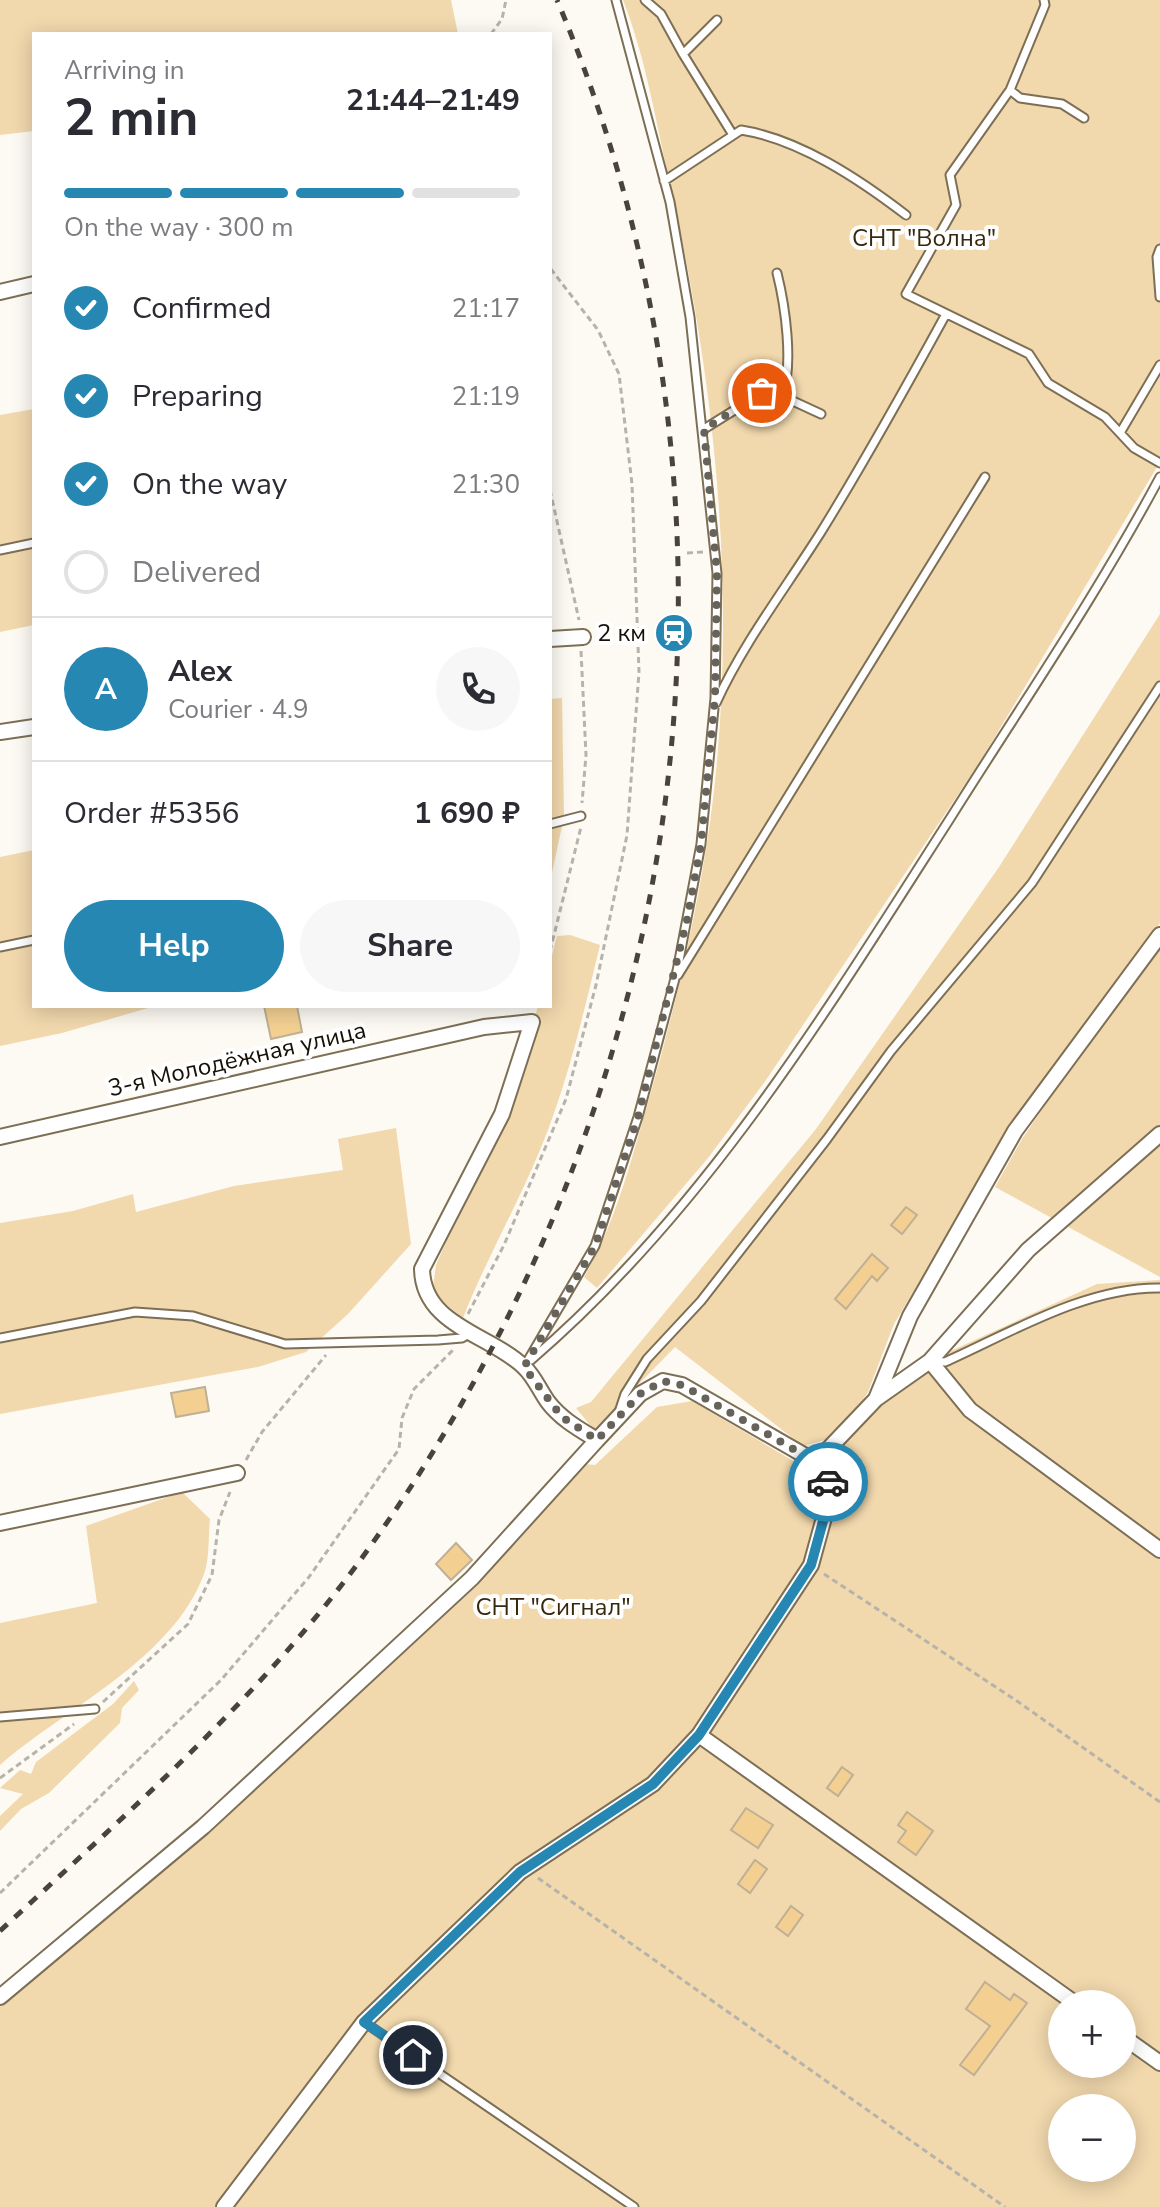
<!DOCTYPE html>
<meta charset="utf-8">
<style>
body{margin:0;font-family:"Nunito Sans",sans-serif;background:#f7f7f7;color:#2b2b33;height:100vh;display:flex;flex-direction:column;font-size:30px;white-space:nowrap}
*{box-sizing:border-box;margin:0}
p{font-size:26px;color:#7c7c81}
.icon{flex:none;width:44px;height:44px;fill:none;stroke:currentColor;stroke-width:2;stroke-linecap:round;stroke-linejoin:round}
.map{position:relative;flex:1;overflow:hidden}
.details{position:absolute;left:32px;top:32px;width:520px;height:976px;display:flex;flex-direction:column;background:#fff;border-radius:0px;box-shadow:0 4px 20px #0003}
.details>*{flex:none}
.buttons{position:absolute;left:1048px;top:1990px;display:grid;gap:16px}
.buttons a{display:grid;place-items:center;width:88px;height:88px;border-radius:50%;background:#fff;box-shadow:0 4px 20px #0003;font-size:40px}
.pin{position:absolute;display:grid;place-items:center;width:68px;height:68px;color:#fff;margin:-34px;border:4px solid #fff;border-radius:50%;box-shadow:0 2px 8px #0007}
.courier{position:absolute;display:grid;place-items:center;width:80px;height:80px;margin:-40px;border:6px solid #2687b2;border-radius:50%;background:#fff;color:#222;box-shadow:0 2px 10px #0007}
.head em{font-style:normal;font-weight:700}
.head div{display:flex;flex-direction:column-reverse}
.head{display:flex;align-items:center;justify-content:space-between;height:136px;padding:0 32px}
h1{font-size:52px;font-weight:700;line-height:60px}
.bar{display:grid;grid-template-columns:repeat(4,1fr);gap:12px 8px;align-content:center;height:96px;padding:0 32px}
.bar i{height:10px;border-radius:6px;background:#e1e1e2}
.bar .current{background:#2687b2}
.bar p{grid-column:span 4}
.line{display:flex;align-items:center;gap:20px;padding:0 32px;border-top:2px solid #e1e1e2}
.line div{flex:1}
.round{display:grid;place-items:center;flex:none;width:84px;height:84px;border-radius:42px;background:#f7f7f7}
ol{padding:0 32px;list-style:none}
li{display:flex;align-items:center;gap:24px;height:88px}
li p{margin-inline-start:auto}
li .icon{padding:8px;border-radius:50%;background:#2687b2;color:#fff;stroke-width:4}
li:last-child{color:#7c7c81}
li i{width:44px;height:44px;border:4px solid #e1e1e2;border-radius:50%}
.action{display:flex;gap:16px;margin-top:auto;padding:16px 32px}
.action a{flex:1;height:92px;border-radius:48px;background:#2687b2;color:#fff;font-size:32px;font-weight:700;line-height:92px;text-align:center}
.action a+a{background:#f7f7f7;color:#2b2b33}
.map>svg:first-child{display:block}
.green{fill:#f1d8ad;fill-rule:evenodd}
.building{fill:#f3d092;stroke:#bfb095;stroke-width:2}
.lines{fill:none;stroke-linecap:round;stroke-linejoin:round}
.lane-casing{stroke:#7d6f55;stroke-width:11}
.street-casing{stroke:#7d6f55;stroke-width:18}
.path{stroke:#b6b3ab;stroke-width:3;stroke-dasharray:6 4;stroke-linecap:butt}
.lane{stroke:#fff;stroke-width:7}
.street{stroke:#fff;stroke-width:14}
.rail{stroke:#49443b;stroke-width:5;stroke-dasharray:10 10;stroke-linecap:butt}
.done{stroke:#67635a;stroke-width:8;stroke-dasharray:0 14.4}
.route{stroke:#2687b2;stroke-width:10}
.labels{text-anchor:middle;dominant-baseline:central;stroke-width:8;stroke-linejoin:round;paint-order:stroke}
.park-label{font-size:24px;fill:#38290d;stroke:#fff}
.poi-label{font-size:24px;fill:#161107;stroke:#fff;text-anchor:end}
.street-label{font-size:24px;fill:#161107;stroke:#fff}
</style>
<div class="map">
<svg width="1160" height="2207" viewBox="0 0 1160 2207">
<rect width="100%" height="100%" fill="#fdfaf4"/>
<path class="green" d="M0 0H451L458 34H34V131L0 135Z
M623 0H1160V462L978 765 766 1080 708 1158 597 1288 584 1277C617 1221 633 1153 651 1092 676 1004 697 913 710 823 739 612 717 391 670 184 656 122 646 59 623 0Z
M34 409V625L0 632V415Z
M1160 614V923L1027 1104 894 1324 868 1392 858 1407 828 1439 803 1446 675 1347 594 1430 576 1408 591 1402 816 1129 999 867Z
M562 698 564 817 550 882V699Z
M34 850V1006H155L62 1033 0 1046V857Z
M570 935 600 945C586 1003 573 1060 553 1116 529 1186 490 1249 463 1318L438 1298 433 1287 436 1265 464 1200 506 1118 538 1006H550V963L557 936Z
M1160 936V1277L995 1187 1022 1139Z
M396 1128 411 1244 348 1314 306 1352 258 1367 0 1414V1223L73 1211 133 1194 136 1212 234 1186 343 1170 338 1139Z
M1160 1280V2207H0V2005L104 1921 332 1716 518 1541 584 1464 595 1465 657 1407 692 1401 817 1475 875 1407 942 1355 1097 1284ZM1062 2004H1122V2064H1062ZM1062 2108H1122V2168H1062Z
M182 1492 210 1519C208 1536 210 1558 204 1574 173 1659 64 1709 0 1765V1623L97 1603 86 1526Z
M134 1681 139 1690 122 1708 120 1723 49 1793 21 1809 0 1831V1816L23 1794 0 1788 20 1770 31 1774 36 1762 113 1704Z"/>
<path class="building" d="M264 1006H297L302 1032 271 1039Z
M906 1207 917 1215 902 1234 891 1225Z
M872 1254 888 1268 877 1281 872 1276 846 1309 835 1299Z
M205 1387 209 1411 176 1417 171 1393Z
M456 1543 472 1560 451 1580 436 1564Z
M842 1767 853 1775 838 1796 827 1788Z
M746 1808 773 1825 758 1848 731 1830Z
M907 1812 933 1831 916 1855 898 1842 906 1831 898 1825Z
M755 1860 767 1869 750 1893 738 1884Z
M791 1906 803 1915 788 1936 776 1927Z
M985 1982 1010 2000 1014 1994 1027 2003 974 2075 960 2065 990 2026 966 2009Z"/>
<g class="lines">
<g class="lane-casing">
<path id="lane" d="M645 0 661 14 683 54
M1044 0 1045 5 1010 90 950 175 956 205 906 294 1029 354 1048 383 1105 417 1134 448 1160 463
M717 20 683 54 733 135
M1010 90 1020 98 1062 104 1084 118
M664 181 741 130C799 139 859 179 906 215
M1160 249 1157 257 1160 297
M777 273C785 305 794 365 782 396
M704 429 762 393 782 396 821 414
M1120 433 1160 365
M0 550 34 543
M716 703C744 642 785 589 821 532 865 461 906 387 946 314
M550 824 581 816
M0 947 34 940
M678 975 985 477
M0 1338 135 1312 193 1316 285 1344 438 1340 462 1338 470 1333
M531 1360C706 1210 828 1009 951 817 1022 704 1097 595 1160 477
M933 1361 945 1362C1012 1332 1086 1287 1160 1288
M524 1367 595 1246 638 1117 677 971 701 844 715 698 717 573 690 317 670 202 616 0
M620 1409 625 1394 647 1359 701 1301 827 1139 891 1051 1032 883 1160 686
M0 1717 95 1709
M364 2022 634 2207"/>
</g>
<g class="street-casing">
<path id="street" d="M0 292 34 284
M550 639 583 637
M0 732 34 727
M0 1137 484 1027 532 1022 502 1114 422 1269C423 1326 490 1334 524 1367 534 1376 540 1391 548 1402 561 1419 579 1429 597 1440L640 1394 663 1381 682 1385 816 1462 829 1477 825 1514 811 1565 699 1735 653 1784 520 1872 364 2022 224 2207
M930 1361 970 1410 1160 1550
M876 1399 910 1316 1015 1131 1160 935
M816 1462 876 1399 930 1361 1028 1250 1160 1134
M0 1523 237 1473
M699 1735 1076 2004
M0 1997 203 1827 472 1578 597 1440
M1122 2036 1160 2063"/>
</g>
<path class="path" d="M491 34 502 19 506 0
M550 490 579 620
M687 553 703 552
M581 651 586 755 582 803
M550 951 581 827
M468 1314 504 1245 566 1099 596 985 627 835 639 672 632 484 619 374 598 330 550 268
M246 1460 262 1432 326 1355
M824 1574 1017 1701 1160 1802
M103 1702 188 1624 212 1575 219 1520 230 1492
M0 1778 74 1724
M538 1878 1005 2207
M0 1893 221 1680 309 1577 399 1449 402 1418 414 1389 453 1350"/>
<use href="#lane" class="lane"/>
<use href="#street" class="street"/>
<path class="rail" d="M0 1931C125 1815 254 1703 356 1566 689 1113 778 522 557 0"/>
</g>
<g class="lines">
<path class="done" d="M762 393 704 429 717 573 715 698 701 844 687 920 638 1117 595 1246 524 1367 562 1417 597 1440 640 1394 663 1381 682 1385 816 1462 829 1477 828 1482"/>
<path class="route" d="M413 2055 364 2022 520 1872 653 1784 699 1735 811 1565 825 1514 828 1482"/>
</g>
<defs>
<g id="station-disc" transform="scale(2)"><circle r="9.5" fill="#2687b2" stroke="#fff"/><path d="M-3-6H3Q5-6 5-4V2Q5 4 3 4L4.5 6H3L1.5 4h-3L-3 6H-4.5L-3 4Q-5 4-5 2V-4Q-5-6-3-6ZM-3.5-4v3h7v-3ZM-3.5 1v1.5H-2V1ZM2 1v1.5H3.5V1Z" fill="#fff"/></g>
</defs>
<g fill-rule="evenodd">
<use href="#station-disc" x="674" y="633"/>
</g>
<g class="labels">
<g class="park-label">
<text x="924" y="238">СНТ "Волна"</text>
<text x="553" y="1607">СНТ "Сигнал"</text>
</g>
<g class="poi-label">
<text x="646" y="633">2 км</text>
</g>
<g class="street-label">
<text transform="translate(237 1059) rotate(-13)">3-я Молодёжная улица</text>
</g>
</g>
</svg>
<div class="buttons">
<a>+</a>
<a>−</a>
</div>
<div class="pin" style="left:762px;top:393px;background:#ea580c"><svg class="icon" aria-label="bag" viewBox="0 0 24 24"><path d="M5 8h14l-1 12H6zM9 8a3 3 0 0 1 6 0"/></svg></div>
<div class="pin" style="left:413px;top:2055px;background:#1f2937"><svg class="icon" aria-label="home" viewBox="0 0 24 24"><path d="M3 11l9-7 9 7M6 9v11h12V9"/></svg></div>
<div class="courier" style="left:828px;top:1482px"><svg class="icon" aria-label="car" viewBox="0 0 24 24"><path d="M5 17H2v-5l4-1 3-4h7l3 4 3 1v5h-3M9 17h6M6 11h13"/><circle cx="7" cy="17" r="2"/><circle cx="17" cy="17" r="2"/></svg></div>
<section class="details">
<div class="head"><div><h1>2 min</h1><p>Arriving in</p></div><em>21:44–21:49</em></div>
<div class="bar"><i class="current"></i><i class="current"></i><i class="current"></i><i></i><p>On the way · 300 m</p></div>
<ol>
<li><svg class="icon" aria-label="check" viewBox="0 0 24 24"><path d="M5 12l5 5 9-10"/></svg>Confirmed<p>21:17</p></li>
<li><svg class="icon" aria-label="check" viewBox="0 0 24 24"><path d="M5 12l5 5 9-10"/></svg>Preparing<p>21:19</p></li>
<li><svg class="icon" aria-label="check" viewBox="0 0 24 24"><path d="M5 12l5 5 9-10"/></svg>On the way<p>21:30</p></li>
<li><i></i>Delivered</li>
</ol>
<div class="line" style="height:144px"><b class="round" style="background:#2687b2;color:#fff">A</b><div><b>Alex</b><p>Courier · 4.9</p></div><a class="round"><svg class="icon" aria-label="phone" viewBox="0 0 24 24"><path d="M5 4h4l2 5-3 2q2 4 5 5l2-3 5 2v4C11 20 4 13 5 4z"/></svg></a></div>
<div class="line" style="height:104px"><div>Order #5356</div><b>1 690 ₽</b></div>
<div class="action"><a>Help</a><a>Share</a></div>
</section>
</div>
